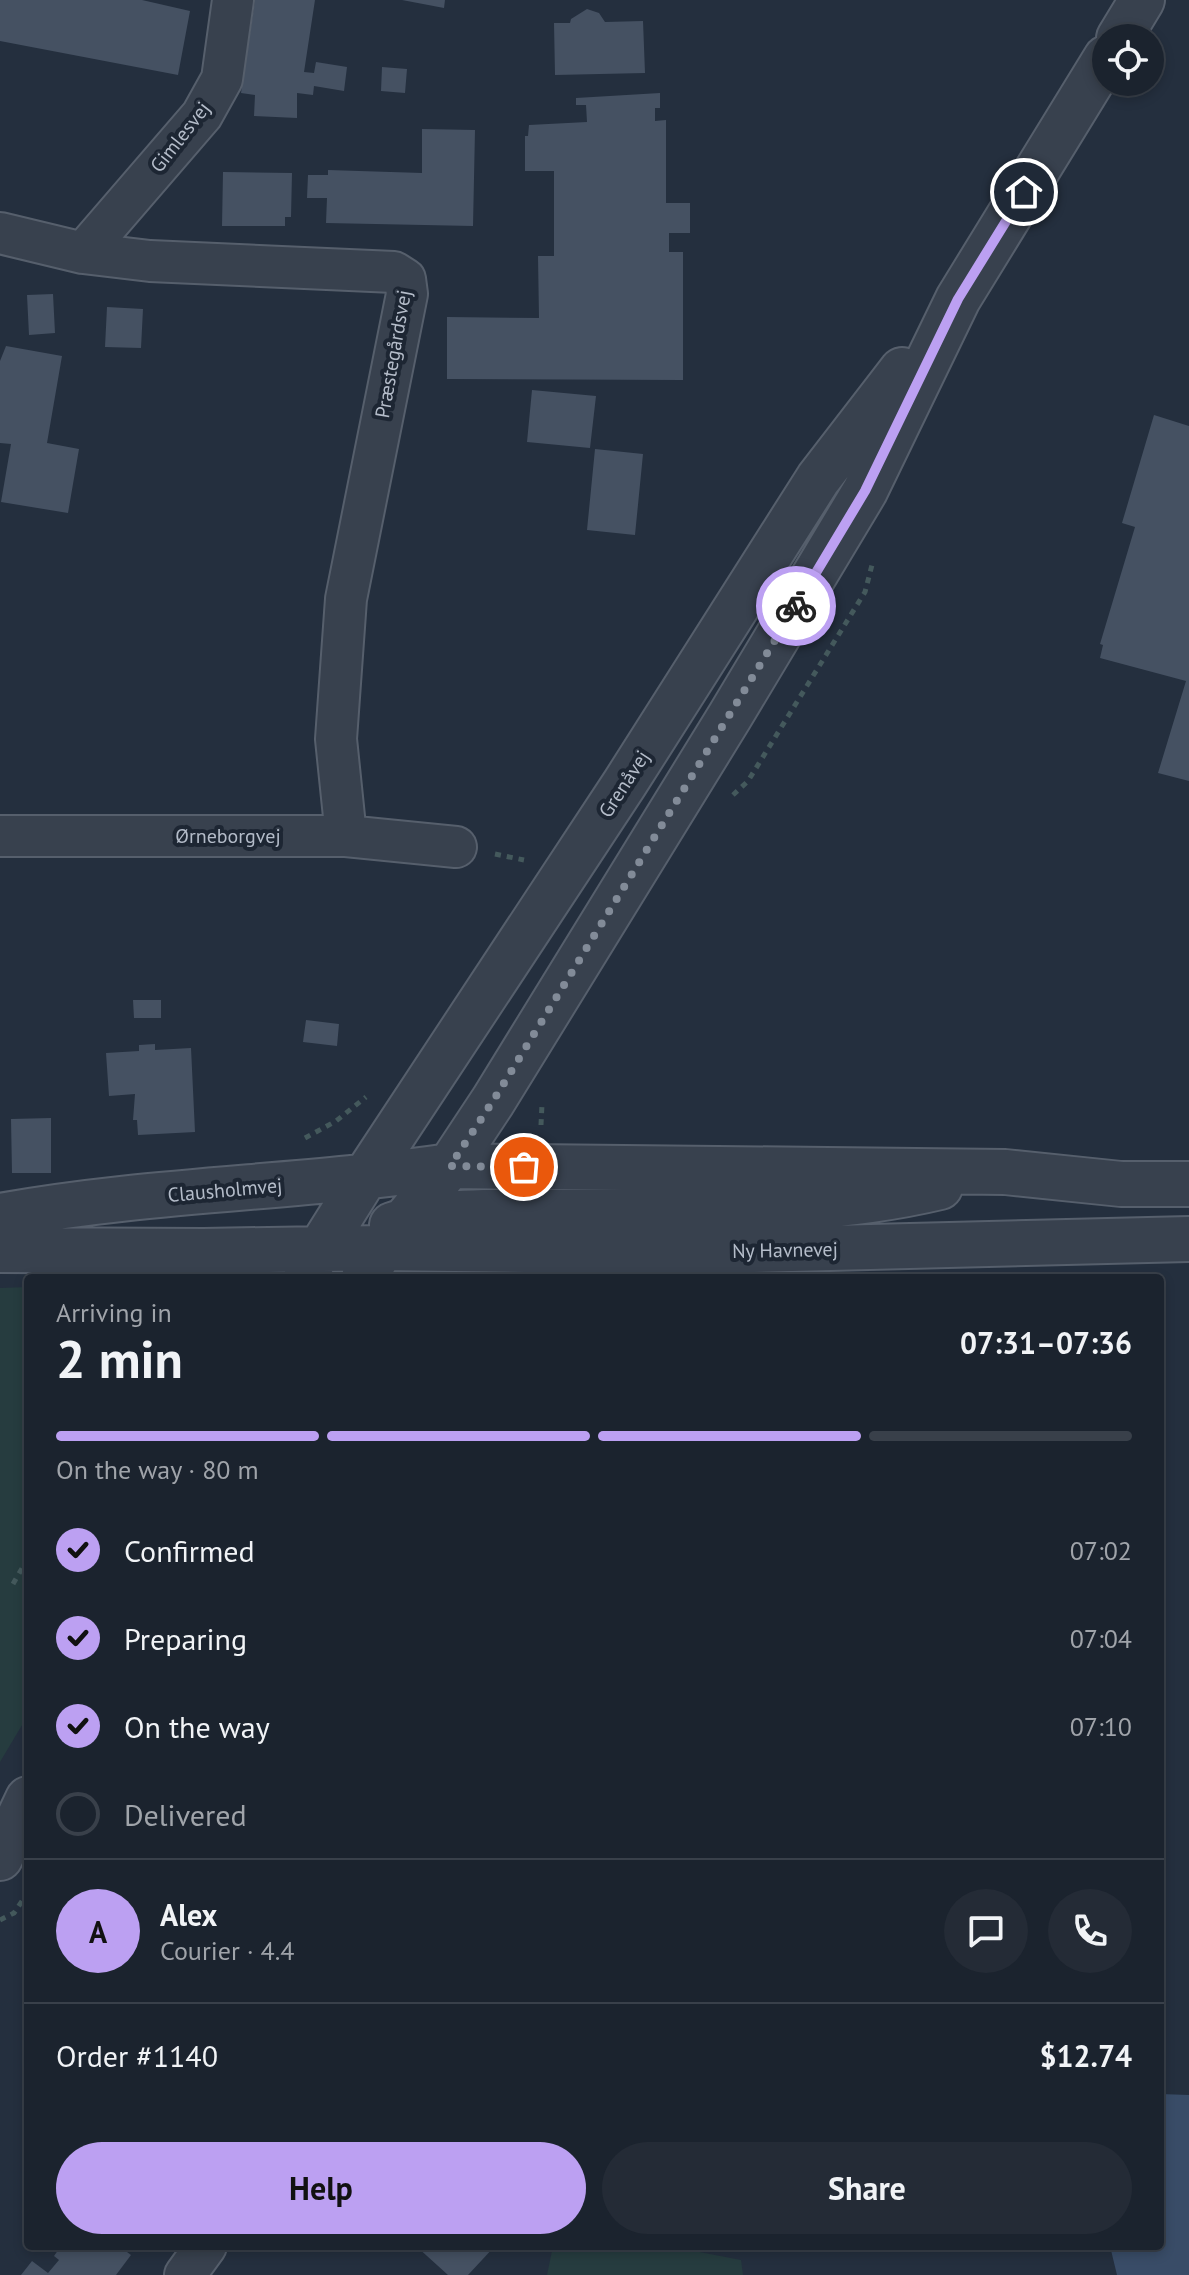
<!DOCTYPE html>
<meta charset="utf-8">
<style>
body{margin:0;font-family:"PT Sans",sans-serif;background:#242b36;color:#f1f3f6;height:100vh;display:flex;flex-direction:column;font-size:30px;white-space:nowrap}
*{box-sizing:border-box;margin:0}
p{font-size:26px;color:#a0a4aa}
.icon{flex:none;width:44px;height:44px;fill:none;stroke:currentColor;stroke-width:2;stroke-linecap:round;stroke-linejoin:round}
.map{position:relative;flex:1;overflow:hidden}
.sheet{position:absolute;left:24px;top:1274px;width:1140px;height:976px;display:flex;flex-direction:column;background:#1b232e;border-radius:8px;box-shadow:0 4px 12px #0003,0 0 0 2px #39404a}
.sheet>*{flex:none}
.fabs{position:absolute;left:1092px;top:24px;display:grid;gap:16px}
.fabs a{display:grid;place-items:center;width:72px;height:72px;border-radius:50%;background:#1b232e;box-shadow:0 4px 12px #0003,0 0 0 2px #39404a;font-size:40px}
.pin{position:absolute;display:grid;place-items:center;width:68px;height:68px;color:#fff;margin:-34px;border:4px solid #fff;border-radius:50%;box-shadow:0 2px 8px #0007}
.courier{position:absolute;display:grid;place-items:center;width:80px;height:80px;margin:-40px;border:6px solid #bca0f2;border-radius:50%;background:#fff;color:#222;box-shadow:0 2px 10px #0007}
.overview em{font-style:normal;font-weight:700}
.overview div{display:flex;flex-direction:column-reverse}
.overview{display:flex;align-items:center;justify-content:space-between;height:136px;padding:0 32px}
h1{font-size:52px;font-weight:700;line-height:60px}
.bar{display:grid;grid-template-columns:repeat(4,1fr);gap:12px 8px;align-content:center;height:96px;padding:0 32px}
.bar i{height:10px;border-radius:6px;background:#39404a}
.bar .on{background:#bca0f2}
.bar p{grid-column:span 4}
.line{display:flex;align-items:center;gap:20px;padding:0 32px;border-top:2px solid #39404a}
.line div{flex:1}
.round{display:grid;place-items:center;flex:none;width:84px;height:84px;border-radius:42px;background:#242b36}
ol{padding:0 32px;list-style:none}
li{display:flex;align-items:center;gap:24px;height:88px}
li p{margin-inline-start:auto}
li .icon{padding:8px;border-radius:50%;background:#bca0f2;color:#111;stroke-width:4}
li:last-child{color:#a0a4aa}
li i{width:44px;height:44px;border:4px solid #39404a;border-radius:50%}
.primary-button{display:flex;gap:16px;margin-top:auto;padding:16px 32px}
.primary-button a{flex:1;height:92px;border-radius:48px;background:#bca0f2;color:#111;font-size:32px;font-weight:700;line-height:92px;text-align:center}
.primary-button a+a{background:#242b36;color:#f1f3f6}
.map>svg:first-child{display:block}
.green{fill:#263c3f}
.water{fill:#394c67}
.building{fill:#455162}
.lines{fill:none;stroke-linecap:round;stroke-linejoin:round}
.minor-casing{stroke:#565f6c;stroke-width:44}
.tertiary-casing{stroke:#565f6c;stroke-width:48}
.path{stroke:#44595c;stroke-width:5;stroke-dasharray:6 6;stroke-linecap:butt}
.minor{stroke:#38414e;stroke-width:40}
.tertiary{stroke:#38414e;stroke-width:44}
.done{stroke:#828b98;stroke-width:8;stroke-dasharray:0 14.4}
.route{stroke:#bca0f2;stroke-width:10}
.labels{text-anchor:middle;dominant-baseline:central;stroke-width:8;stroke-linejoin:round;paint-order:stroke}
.street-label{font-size:20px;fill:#b4bcc9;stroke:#1d2633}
</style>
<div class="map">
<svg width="1189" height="2275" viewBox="0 0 1189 2275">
<rect width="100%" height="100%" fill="#242f3e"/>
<path class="green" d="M28 1287V1715L0 1762V1288Z
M553 2246H668L741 2260 743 2275H547Z"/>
<path class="water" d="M1160 2094 1189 2095V2275H1117L1110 2246H1160Z"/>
<path class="building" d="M0 0H142L190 11 178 75 0 41Z
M255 0H315L304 72 314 73 316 62 347 67 344 91 314 86 313 95 297 93V118L254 116 255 95 241 93Z
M402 0H445L444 8Z
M587 9 599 13 605 22 643 21 645 73 555 75 554 23H570L571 19Z
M382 67 407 69 405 93 381 91Z
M660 93V108H655V121L666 120V203H690V233H669V252H683V380L447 379V317L539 318 538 256H554V171H525V136H528L529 125 587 122 586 105H576V98Z
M422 129 475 130 473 226 326 223 327 198H307L308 175H328V170L422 173Z
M223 172 292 173 291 217H285V226H222Z
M53 294 55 333 29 335 27 295Z
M107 307 143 309 141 348 105 347Z
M6 346 62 356 47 443 79 449 68 513 1 502 11 444 0 443V361Z
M532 390 596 396 590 448 527 442Z
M1154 415 1189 426V781L1158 773 1186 681 1100 658 1103 645 1100 644 1135 527 1122 523Z
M595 449 643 454 635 535 587 530Z
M133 1000H161V1018H134Z
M306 1020 339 1024 337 1046 303 1042Z
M155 1044V1050L191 1048 195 1132 138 1135 137 1120H133L135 1094 109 1096 106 1053 139 1051V1045Z
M51 1118V1173H12L11 1119Z
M61 2246H131L127 2252 131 2255 116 2275H21L32 2261 48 2273 59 2260 54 2256Z
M416 2246H495L468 2275H448Z"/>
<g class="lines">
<g class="minor-casing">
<path id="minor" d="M0 233 83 253 150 261 394 272 405 279 407 294 346 599 336 739 346 836
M83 253 202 115 222 79 233 0
M0 836H346L456 847
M185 2275 206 2246"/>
</g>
<g class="tertiary-casing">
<path id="tertiary" d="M1119 38 1142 0
M0 1216C149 1189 301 1188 450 1166L1005 1172 1121 1184H1189
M392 1225C445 1208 512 1212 568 1212 692 1210 819 1216 940 1187
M0 1250 203 1251 382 1248 669 1252 1189 1239
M307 1270 364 1179 625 783 818 479 902 370
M364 1278 382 1248 450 1166 493 1101 730 716 865 491 958 299 1106 58
M0 1858 28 1799"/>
</g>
<path class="path" d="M733 795 748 781 865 592 872 565
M495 854 524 860
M541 1125 542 1104
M305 1138 336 1121 366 1097
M13 1584 28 1558
M0 1920 14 1913 28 1892"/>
<use href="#minor" class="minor"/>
<use href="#tertiary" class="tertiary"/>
</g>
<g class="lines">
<path class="done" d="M524 1167 450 1166 493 1101 796 606"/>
<path class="route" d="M796 606 865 491 958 299 1024 192"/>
</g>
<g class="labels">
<g class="street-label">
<text transform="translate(180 137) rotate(-52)">Gimlesvej</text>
<text transform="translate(393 354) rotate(-80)">Præstegårdsvej</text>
<text transform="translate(624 784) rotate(-57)">Grenåvej</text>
<text x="228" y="836">Ørneborgvej</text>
<text transform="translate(225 1190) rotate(-5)">Clausholmvej</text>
<text transform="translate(785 1250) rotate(-1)">Ny Havnevej</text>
</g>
</g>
</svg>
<div class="fabs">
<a><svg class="icon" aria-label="locate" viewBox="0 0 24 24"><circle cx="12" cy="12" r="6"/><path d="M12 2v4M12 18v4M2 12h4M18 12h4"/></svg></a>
</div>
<div class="pin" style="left:524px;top:1167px;background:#ea580c"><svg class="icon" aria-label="bag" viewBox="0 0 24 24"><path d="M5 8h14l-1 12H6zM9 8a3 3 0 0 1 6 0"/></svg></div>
<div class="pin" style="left:1024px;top:192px;background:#1f2937"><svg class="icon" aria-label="home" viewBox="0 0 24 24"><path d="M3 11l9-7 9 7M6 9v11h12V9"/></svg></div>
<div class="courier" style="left:796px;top:606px"><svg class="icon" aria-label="bike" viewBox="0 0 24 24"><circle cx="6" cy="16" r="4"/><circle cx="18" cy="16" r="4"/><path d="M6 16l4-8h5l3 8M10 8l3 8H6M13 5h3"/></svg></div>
<section class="sheet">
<div class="overview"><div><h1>2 min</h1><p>Arriving in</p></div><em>07:31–07:36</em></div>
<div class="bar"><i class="on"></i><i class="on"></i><i class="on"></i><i></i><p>On the way · 80 m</p></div>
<ol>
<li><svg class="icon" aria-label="check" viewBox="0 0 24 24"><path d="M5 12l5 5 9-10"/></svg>Confirmed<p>07:02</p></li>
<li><svg class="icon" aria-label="check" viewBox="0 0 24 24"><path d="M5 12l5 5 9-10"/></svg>Preparing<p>07:04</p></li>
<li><svg class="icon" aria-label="check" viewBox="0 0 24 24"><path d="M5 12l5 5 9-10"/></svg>On the way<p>07:10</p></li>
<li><i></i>Delivered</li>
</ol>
<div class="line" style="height:144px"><b class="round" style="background:#bca0f2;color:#111">A</b><div><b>Alex</b><p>Courier · 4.4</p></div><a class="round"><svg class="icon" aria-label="chat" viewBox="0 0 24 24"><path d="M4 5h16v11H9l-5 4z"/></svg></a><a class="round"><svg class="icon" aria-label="phone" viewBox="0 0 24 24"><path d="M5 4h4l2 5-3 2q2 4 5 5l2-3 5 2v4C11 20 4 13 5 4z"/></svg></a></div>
<div class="line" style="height:104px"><div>Order #1140</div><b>$12.74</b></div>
<div class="primary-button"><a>Help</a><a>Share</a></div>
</section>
</div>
